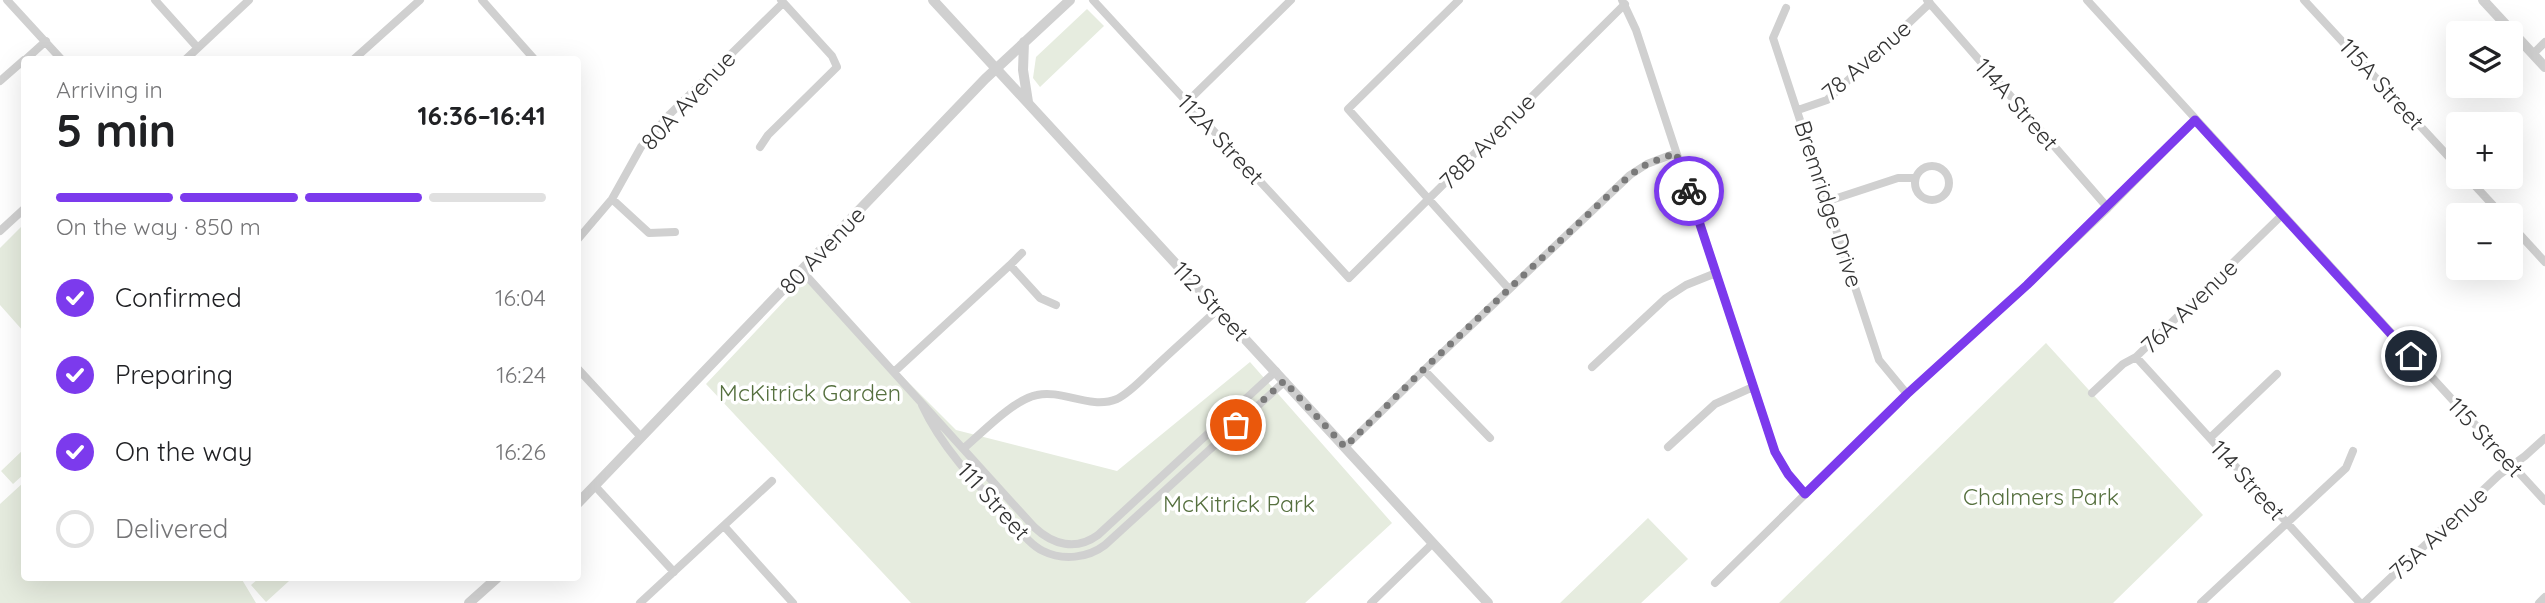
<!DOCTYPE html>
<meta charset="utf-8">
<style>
body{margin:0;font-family:Quicksand,sans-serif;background:#f6f6f6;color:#202124;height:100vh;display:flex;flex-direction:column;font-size:26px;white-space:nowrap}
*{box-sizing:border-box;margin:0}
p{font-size:23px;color:#757577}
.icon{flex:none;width:38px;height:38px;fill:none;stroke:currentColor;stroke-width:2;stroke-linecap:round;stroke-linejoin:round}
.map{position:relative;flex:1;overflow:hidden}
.side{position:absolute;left:21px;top:56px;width:560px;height:525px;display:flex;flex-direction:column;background:#fff;border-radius:7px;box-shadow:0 7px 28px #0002}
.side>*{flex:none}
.fabs{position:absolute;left:2446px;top:21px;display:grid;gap:14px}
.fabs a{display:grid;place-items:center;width:77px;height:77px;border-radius:7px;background:#fff;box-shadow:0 7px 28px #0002;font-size:35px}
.pin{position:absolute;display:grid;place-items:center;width:60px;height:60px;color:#fff;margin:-30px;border:4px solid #fff;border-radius:50%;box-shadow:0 2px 7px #0007}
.courier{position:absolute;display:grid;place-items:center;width:70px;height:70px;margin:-35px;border:5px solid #7c3aed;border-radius:50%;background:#fff;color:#222;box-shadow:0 2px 9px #0007}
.head em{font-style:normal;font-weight:700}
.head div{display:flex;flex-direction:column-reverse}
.head{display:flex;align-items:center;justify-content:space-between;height:119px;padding:0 35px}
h1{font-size:46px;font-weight:700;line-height:52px}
.bar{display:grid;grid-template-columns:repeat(4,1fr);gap:10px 7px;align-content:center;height:84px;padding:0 35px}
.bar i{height:9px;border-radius:5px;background:#e0e0e0}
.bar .on{background:#7c3aed}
.bar p{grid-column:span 4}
ol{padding:0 35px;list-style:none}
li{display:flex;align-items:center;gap:21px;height:77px}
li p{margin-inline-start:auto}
li .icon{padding:7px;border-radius:50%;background:#7c3aed;color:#fff;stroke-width:4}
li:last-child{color:#757577}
li i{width:38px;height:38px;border:4px solid #e0e0e0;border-radius:50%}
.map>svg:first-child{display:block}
.green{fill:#e6ecdf}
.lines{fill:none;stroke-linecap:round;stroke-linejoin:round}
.minor{stroke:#d0d0d0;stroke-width:8}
.tertiary{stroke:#d0d0d0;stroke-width:10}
.done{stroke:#7a7a7a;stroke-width:7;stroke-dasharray:0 12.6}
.route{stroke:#7c3aed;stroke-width:9}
.labels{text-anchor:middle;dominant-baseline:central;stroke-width:7;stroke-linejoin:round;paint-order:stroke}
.street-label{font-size:23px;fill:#333;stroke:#fff}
.park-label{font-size:23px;fill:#56703f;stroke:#fff}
</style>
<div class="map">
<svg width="2545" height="603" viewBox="0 0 2545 603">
<rect width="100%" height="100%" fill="#fff"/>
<path class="green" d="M1087 9 1104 26 1040 87 1033 78 1036 57Z
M24 224V332L0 305V248Z
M805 279 956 430 1117 471 1250 362 1392 523 1305 603H911L706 384Z
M2046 343 2203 515 2113 603H1779Z
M24 449V474L13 484 1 471Z
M24 482V578H241L256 603H0V504Z
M1648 518 1688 559 1641 603H1560Z
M259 578H287L289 581 266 602 251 585Z"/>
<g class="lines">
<path class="minor" d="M7 0 62 60
M155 0 197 47
M482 0 535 60
M1093 0 1349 278 1625 4
M1459 0 1348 109 1509 289
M1622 0 1636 30 1775 452 1788 474 1805 494
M1927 0 2108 208
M2087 0 2545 501
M2304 0 2459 168
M1786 8 1773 38 1879 360 1907 394
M2533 54 2545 42
M25 60 46 41
M185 60 249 0
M353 60 420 0
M0 81 24 60
M1187 102 1291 0
M1798 110 1827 100 1930 3
M760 147 768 135 837 67 832 56 781 0
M1915 183a17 17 0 1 1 34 0a17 17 0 1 1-34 0Z
M2467 177 2502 215
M612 199 649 233 675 232
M1828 201 1898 178H1915
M2511 225 2545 262
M0 231 24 209
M578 239 612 199 641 147 670 114 783 3
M1010 265 1022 253
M802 271 1034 527C1053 545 1076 551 1098 535L1276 371
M2136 357 2360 603
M1592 367 1666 298 1686 285 1716 273
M578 369 641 437
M1424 370 1490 438
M894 372 1010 265 1040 298 1056 305
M2092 393 2123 364 2136 357 2282 215
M922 405C942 448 976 483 1008 517 1019 529 1029 544 1043 551 1063 561 1088 558 1105 545L1285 381
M2210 438 2277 374
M1345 447 1424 370 1630 175 1647 164 1676 153
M1668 447 1715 404 1753 387
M964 448C983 432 1013 400 1037 395 1062 389 1090 410 1117 399 1131 392 1143 378 1154 368 1175 348 1197 329 1218 309
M595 486 674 572
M724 526 793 603
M1715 583 1907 394 2027 285 2108 208 2195 120
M640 603 772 481
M1371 603 1433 543
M2201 603 2346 468 2353 451
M2364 603 2499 475 2525 456 2545 438
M2539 603 2545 597"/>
<path class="tertiary" d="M933 0 1488 603
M2483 0 2545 67
M1024 42 1023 70 1028 102
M578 503 985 79 1070 0
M469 603 497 578"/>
</g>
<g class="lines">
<path class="done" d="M1236 425 1284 381 1345 447 1423 370 1630 175 1647 164 1676 153 1689 191"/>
<path class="route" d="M1689 191 1775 452 1788 474 1805 494 1907 394 2027 285 2195 120 2411 356"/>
</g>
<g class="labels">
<g class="street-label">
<text transform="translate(1866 60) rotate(-41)">78 Avenue</text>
<text transform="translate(2382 84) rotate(48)">115A Street</text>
<text transform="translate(688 100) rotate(-47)">80A Avenue</text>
<text transform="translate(2017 104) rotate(49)">114A Street</text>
<text transform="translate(1221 139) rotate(47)">112A Street</text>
<text transform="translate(1487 141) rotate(-45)">78B Avenue</text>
<text transform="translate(1829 204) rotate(72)">Bremridge Drive</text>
<text transform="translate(822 250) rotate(-46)">80 Avenue</text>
<text transform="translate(1211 301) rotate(47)">112 Street</text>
<text transform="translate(2189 306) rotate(-44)">76A Avenue</text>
<text transform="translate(2486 437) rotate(47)">115 Street</text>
<text transform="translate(2248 480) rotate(48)">114 Street</text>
<text transform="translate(994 501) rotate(48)">111 Street</text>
<text transform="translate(2438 533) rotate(-43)">75A Avenue</text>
</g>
<g class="park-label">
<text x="810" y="392">McKitrick Garden</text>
<text x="2041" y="496">Chalmers Park</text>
<text x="1239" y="503">McKitrick Park</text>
</g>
</g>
</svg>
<div class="fabs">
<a><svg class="icon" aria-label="layers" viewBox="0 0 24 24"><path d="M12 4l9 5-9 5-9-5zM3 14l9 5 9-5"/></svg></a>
<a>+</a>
<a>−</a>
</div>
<div class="pin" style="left:1236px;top:425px;background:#ea580c"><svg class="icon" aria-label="bag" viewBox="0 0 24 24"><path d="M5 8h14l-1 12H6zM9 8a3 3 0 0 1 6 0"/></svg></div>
<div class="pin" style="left:2411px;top:356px;background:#1f2937"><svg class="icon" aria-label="home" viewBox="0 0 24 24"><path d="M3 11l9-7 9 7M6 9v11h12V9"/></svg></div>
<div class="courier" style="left:1689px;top:191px"><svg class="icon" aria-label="bike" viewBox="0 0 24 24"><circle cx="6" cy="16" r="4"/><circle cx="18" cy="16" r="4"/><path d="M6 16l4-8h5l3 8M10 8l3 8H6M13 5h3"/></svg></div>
<section class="side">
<div class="head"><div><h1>5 min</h1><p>Arriving in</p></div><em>16:36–16:41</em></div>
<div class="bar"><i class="on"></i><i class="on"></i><i class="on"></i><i></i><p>On the way · 850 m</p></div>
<ol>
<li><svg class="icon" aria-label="check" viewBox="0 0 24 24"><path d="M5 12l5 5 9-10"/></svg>Confirmed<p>16:04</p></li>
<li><svg class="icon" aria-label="check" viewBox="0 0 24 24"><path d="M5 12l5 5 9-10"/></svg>Preparing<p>16:24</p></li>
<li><svg class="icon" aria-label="check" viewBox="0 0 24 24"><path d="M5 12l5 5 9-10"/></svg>On the way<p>16:26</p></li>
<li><i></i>Delivered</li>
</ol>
</section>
</div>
